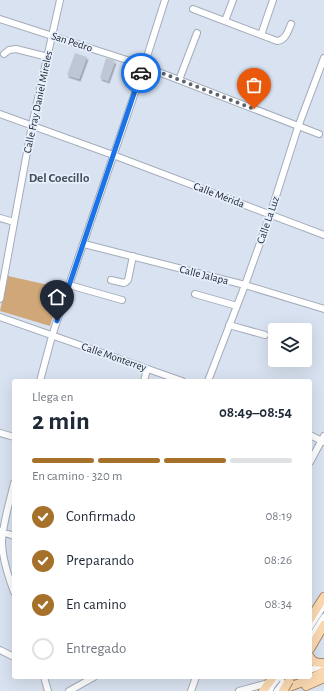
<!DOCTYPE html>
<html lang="es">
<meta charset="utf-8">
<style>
body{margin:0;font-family:"Alegreya Sans",sans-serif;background:#f2f2f3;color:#1f2937;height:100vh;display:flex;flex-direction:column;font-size:15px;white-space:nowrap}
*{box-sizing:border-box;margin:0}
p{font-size:13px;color:#747a83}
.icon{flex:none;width:22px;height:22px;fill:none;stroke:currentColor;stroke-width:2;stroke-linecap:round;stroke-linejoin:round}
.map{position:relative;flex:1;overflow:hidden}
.drawer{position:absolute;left:12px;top:379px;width:300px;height:300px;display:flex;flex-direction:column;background:#fff;border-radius:4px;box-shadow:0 4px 16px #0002}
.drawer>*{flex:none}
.controls{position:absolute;left:268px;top:323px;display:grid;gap:8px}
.controls a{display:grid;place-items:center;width:44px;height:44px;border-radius:4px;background:#fff;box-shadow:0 4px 16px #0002;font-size:20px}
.pin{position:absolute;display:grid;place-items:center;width:34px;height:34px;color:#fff;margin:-41px -17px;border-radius:50% 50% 50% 0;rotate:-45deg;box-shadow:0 0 4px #0007}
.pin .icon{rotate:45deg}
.courier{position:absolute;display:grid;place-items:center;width:40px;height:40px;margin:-20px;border:3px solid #1a73e8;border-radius:50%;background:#fff;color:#222;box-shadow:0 1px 5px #0007}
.head em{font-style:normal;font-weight:700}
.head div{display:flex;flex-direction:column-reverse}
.head{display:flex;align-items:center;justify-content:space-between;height:68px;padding:0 20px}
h1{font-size:26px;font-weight:700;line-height:30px}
.bar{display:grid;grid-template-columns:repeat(4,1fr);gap:6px 4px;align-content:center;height:48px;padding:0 20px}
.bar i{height:5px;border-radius:3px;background:#e0e1e3}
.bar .active{background:#a6712b}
.bar p{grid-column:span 4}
ol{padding:0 20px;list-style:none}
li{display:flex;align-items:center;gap:12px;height:44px}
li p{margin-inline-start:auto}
li .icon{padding:4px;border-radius:50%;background:#a6712b;color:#fff;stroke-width:4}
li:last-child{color:#747a83}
li i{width:22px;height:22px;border:2px solid #e0e1e3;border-radius:50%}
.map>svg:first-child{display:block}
.green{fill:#cfa778}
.building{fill:#bfc7d6;filter:url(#shadow)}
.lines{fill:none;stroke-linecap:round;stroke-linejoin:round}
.minor-casing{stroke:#a4acba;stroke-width:8}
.major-casing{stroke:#ac8961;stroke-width:10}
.minor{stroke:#fff;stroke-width:6}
.major{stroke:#fbdab3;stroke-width:8}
.minor-bridge-casing{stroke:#a4acba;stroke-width:8;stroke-linecap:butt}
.major-bridge-casing{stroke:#ac8961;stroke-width:10;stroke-linecap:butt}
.minor-bridge{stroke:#fff;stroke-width:6}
.major-bridge{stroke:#fbdab3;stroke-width:8}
.done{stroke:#5e636c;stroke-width:4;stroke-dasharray:0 7.2}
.route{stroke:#1a73e8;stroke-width:5}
.labels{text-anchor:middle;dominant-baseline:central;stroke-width:3.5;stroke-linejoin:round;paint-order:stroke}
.street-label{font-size:11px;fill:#1c1f25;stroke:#e6effe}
.quarter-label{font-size:13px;font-weight:bold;fill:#49505c;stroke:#e6effe}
</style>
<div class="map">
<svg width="324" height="691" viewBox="0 0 324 691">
<defs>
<filter id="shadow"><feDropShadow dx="1.5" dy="2.5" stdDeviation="0" flood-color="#0004"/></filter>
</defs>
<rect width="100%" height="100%" fill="#d9e2f0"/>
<path class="green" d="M8 276 62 288 50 326 0 311Z"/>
<path class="building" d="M75 53 87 57 79 79 67 75Z
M106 58 115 61 108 81 100 78Z"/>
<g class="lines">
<g class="minor-casing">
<path id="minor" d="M193 9 277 41C286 40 288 31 291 24
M0 19 130 61 319 134
M225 21 233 0
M261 35 273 0
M4 54 9 50 16 49 48 57
M179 80 197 33
M0 114 113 155 324 235
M0 218 14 222
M84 244 245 285 324 309
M111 280 124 283 126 282 128 280 133 256
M69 285 122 300
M195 294 237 306
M0 299 32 125 60 0
M0 317 182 381
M229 325 265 335
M40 381 52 336 67 291 144 66 165 0
M144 381 147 369
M208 381 245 285 270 215 298 127 324 58
M0 433 14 437
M310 435 324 442
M310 462 324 436
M14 483C10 501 3 522 2 541 2 558 8 576 14 592
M0 531 14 536
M310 627 324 605
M310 639 324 617
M0 650 14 657
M310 670 324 664
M44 677 48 691
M69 691 94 677
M191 691 196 677
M239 691 291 677
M269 691 276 680"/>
</g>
<g class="major-casing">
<path id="major" d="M310 619 324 597
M310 649 324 625
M310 657C313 663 318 663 324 663
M306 686 324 678
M281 690 308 680 324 671
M263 691 273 677"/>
</g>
<use href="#minor" class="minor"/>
<use href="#major" class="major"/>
<g class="minor-bridge-casing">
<path id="minor-bridge" d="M277 691 283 683"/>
</g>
<g class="major-bridge-casing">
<path id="major-bridge" d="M283 691 289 681"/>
</g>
<use href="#minor-bridge" class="minor-bridge"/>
<use href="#major-bridge" class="major-bridge"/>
</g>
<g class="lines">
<path class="done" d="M141 73 144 66 254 109"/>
<path class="route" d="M57 321 141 73"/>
</g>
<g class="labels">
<g class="street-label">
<text transform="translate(72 42) rotate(18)">San Pedro</text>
<text transform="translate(38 102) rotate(-78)">Calle Fray Daniel Mireles</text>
<text transform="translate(219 195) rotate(21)">Calle Mérida</text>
<text transform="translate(268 220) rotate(-71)">Calle La Luz</text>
<text transform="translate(204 275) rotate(14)">Calle Jalapa</text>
<text transform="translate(114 357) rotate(19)">Calle Monterrey</text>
</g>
<g class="quarter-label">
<text x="59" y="178">Del Coecillo</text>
</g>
</g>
</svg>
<div class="controls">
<a><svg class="icon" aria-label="layers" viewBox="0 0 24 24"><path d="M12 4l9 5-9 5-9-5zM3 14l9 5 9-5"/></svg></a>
</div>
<div class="pin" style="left:254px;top:109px;background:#ea580c"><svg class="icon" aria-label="bag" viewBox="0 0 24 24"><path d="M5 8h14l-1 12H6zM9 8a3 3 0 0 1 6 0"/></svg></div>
<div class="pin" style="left:57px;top:321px;background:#1f2937"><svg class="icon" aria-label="home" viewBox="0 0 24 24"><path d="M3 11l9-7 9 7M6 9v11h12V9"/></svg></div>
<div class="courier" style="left:141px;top:73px"><svg class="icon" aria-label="car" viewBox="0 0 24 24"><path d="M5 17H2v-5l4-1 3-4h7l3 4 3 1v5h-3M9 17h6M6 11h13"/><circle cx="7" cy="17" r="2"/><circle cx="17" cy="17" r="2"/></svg></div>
<section class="drawer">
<div class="head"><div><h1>2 min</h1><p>Llega en</p></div><em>08:49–08:54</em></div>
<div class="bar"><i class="active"></i><i class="active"></i><i class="active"></i><i></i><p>En camino · 320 m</p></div>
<ol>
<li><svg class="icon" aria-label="check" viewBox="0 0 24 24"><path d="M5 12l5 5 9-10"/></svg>Confirmado<p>08:19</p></li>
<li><svg class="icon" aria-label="check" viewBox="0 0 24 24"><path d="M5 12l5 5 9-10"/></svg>Preparando<p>08:26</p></li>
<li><svg class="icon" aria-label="check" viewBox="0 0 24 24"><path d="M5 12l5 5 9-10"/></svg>En camino<p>08:34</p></li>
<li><i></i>Entregado</li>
</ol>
</section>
</div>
